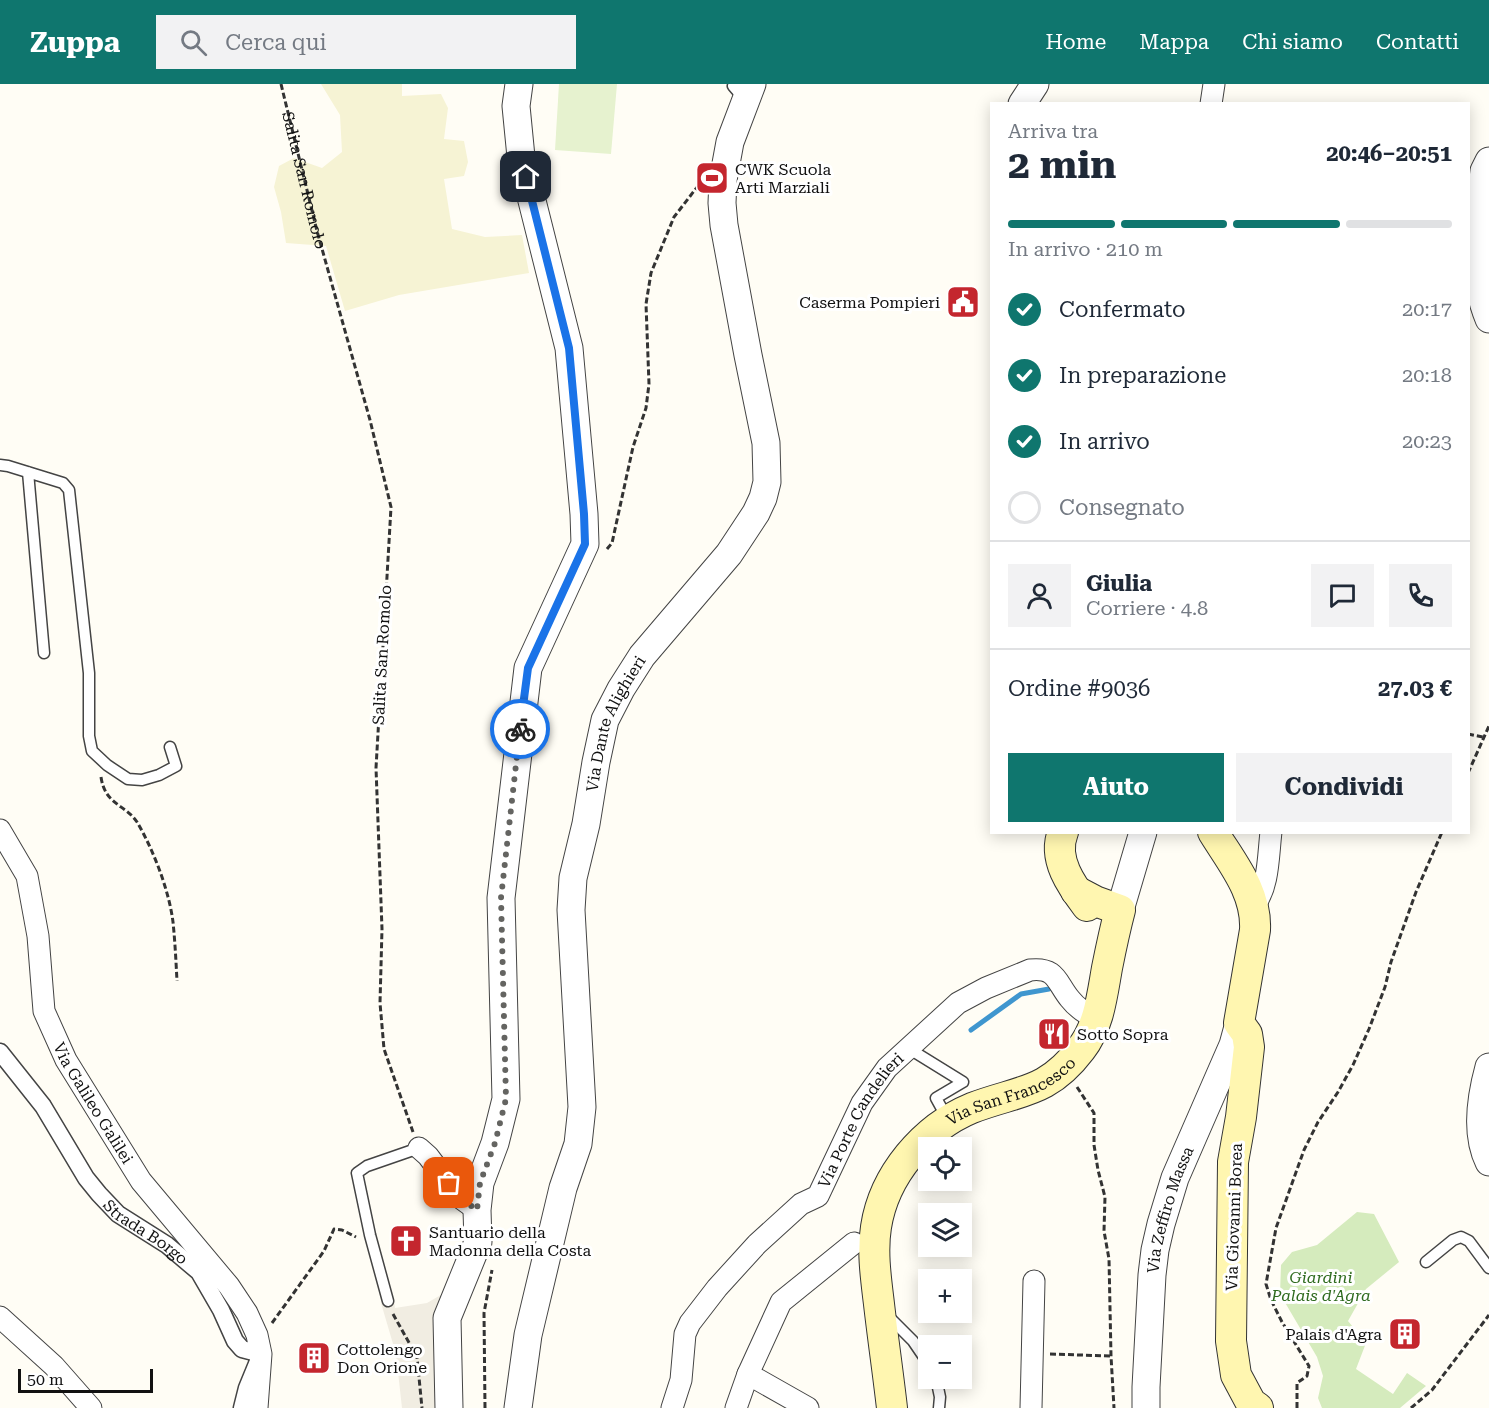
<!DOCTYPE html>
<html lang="it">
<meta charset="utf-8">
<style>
body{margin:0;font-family:"Roboto Serif",serif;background:#f2f2f3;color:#1f2937;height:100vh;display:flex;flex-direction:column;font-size:22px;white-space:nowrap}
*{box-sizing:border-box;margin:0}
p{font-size:20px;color:#747a83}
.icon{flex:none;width:33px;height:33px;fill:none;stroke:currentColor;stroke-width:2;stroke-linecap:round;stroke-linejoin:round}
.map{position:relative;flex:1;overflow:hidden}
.side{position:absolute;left:990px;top:18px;width:480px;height:732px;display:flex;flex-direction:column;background:#fff;border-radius:0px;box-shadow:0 3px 15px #0003}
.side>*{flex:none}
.buttons{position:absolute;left:918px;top:1053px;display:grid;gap:12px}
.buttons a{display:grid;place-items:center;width:54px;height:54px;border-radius:0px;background:#fff;box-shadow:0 3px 15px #0003;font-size:30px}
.scale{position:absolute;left:18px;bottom:15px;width:135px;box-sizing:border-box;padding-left:6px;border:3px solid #111;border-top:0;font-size:16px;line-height:21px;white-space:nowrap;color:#111;-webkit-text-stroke:4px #fff;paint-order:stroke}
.pin{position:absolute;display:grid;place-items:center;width:51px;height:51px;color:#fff;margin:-26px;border-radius:12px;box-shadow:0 3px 9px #0006}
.courier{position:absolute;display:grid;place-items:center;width:60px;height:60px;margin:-30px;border:4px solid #1a73e8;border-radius:50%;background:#fff;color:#222;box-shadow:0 2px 8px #0007}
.overview em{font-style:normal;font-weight:700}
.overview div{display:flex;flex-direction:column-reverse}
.overview{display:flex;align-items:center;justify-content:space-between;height:102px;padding:0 18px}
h1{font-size:39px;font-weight:700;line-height:45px}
.bar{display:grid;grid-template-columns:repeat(4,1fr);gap:9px 6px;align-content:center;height:72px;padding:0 18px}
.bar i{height:8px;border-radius:4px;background:#e0e1e3}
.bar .on{background:#0f766e}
.bar p{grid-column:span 4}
.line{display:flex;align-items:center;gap:15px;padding:0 18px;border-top:2px solid #e0e1e3}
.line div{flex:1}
.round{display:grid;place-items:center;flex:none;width:63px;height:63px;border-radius:0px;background:#f2f2f3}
ol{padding:0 18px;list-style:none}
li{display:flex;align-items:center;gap:18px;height:66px}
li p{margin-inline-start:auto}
li .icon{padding:6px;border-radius:50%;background:#0f766e;color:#fff;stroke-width:4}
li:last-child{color:#747a83}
li i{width:33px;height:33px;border:3px solid #e0e1e3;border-radius:50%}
.primary-button{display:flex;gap:12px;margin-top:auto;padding:12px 18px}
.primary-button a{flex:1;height:69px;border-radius:0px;background:#0f766e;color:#fff;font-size:24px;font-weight:700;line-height:69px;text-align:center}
.primary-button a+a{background:#f2f2f3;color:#1f2937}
header{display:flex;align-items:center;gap:36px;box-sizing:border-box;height:84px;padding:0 30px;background:#0f766e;color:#fff}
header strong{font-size:28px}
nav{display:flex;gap:33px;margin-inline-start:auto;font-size:21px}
.search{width:420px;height:54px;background:#f2f2f3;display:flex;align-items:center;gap:15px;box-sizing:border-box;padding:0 21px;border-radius:0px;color:#747a83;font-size:22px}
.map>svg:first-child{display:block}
.farmland{fill:#f6f3d4}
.green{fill:#d5ebbd}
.pitch{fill:#e6f2cf}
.plaza{fill:#f1ede2}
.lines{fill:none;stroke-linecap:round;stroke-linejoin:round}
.stream{stroke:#3f96cf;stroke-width:5}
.service-casing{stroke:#444;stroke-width:13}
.pedestrian-casing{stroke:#444;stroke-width:19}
.minor-casing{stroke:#444;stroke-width:23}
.tertiary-casing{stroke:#444;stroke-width:29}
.secondary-casing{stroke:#333;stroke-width:32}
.path{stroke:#333;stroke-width:3;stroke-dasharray:6 3;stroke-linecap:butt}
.service{stroke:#fff;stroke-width:10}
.pedestrian{stroke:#fff;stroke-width:16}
.minor{stroke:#fff;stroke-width:21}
.tertiary{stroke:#fff;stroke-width:27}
.secondary{stroke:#fff6b0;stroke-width:30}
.done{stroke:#646461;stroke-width:6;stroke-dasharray:0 10.8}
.route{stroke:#1a73e8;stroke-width:8}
.labels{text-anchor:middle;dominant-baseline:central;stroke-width:6;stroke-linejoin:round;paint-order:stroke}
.poi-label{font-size:16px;fill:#111;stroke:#fff;text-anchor:start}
.street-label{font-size:16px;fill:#111;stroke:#fff}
.park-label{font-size:16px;font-style:italic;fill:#2f6b1f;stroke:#fff}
</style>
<header>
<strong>Zuppa</strong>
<div class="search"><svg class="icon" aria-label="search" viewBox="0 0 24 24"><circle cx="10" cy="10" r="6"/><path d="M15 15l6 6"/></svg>Cerca qui</div>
<nav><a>Home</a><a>Mappa</a><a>Chi siamo</a><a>Contatti</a></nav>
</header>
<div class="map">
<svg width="1489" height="1324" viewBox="0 0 1489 1324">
<rect width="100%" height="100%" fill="#fffdf5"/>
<path class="farmland" d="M321 0H402V12L441 10 448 24 444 55 464 57 468 78 464 92 444 95 452 145 485 153 522 151 529 189 399 211 345 227 326 162 286 159 281 128 274 103 279 82 294 74 322 84 342 68 340 31Z"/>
<path class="green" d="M1357 1128 1374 1130 1399 1178 1366 1205 1348 1237 1366 1259 1356 1285 1393 1310 1407 1289 1426 1302 1400 1324H1322L1318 1314 1323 1292 1317 1273 1280 1210 1281 1181 1292 1168 1317 1161Z"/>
<path class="pitch" d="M559 0H617L611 70 555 66Z"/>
<path class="plaza" d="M451 1205 441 1324H402L396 1270 381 1219 394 1216 395 1224 427 1219Z"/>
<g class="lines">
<path class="stream" d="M971 946 1021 910 1049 905"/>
<g class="service-casing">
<path id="service" d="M734 0 733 2 745 16
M0 381 8 382 63 399 69 406 89 589V652L92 667 107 681 128 695 142 696 159 691 176 682 170 663
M28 388 44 569
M908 964 963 998 936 1014 947 1034
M1426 1178 1453 1156 1461 1153 1469 1157 1489 1184
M388 1217 370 1151 357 1089 367 1082 419 1064
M886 1230 913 1257 928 1279
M936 1294 940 1313 939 1324"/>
</g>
<g class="pedestrian-casing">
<g id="pedestrian">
<path id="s2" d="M0 968 43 1022 86 1094 99 1110 118 1130 167 1161 199 1188 221 1226 235 1257 242 1265 261 1270 247 1304 242 1324"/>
</g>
</g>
<g class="minor-casing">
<g id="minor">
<path d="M1211 20 1214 0"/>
<path id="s3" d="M0 746 27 792 38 852 44 927 66 976 141 1097 229 1202 247 1229 257 1251 261 1270 257 1324"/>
<path d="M1254 822C1269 802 1268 773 1271 748"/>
<path d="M419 1064 428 1072 459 1113 477 1126"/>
<path d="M0 1233 54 1282 91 1324"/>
<path id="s4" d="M672 1324 681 1296 685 1250 690 1239 717 1204 757 1160 801 1120 818 1112 862 1019 887 984 958 919 986 904 1030 886C1057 883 1056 898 1070 915 1077 924 1086 930 1097 935"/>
<path d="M736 1324 748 1290"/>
<path d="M808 1324 748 1290 781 1218 854 1159"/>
<path d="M1031 1324 1034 1197"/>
</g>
</g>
<g class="tertiary-casing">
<g id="tertiary">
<path d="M1022 20 1035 0"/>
<path d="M1489 77 1484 87C1478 136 1469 187 1489 235"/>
<path d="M1120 826 1143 748"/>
<path d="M1489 983C1481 1012 1475 1050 1489 1078"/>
<path d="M449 1324 447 1234 478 1158 477 1126 480 1099 495 1059 506 1015 501 814 528 584 585 460 584 430 569 264 521 73 516 22 519 0"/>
<path id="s5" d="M518 1324 528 1251 563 1104 578 1060 582 1023 571 826 573 794 586 740 596 678 605 636 621 605 642 572 729 470 756 429 763 414 767 398 766 359 748 271 724 141 722 119 723 96 730 58 752 0"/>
<path id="s6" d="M1146 1324V1303L1152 1191 1155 1166 1161 1140 1175 1094 1233 961 1239 939"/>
</g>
</g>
<g class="secondary-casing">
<g id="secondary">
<path d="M1063 748C1052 775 1072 802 1087 822"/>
<path d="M1213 748C1232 779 1257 808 1255 846L1239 939 1247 950 1249 963 1241 1033 1233 1078 1231 1257 1236 1291 1251 1319 1258 1324"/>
<path id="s7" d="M892 1324C888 1289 883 1255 879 1220 876 1195 872 1168 876 1143 884 1091 924 1044 972 1024 1019 1006 1047 1010 1081 965 1099 942 1102 912 1107 884 1111 864 1115 845 1120 826L1095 817 1076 807"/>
</g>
</g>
<g class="path">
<path id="s1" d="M281 0 317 147 370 336 391 423 376 684 382 845 380 919 384 965 413 1048"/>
<path d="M607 465 612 459 633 363 646 324 649 300 646 220 651 189 674 133 701 98"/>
<path d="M1468 650 1483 653"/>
<path d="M1468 689 1489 642"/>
<path d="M101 693C105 721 125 720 137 738 153 765 169 806 173 838 175 857 176 878 177 897"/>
<path d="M1077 1003 1094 1029V1061L1098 1086 1105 1113 1104 1147 1109 1175 1111 1272 1114 1324"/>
<path d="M393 1230 417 1273 422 1324"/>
<path d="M272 1239 324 1167 334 1145 342 1146 356 1153"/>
<path d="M1050 1270 1111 1272"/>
<path d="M485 1324 484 1229 492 1186"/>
<path d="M1297 1324V1299L1307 1292 1309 1282 1282 1238 1271 1216 1266 1200 1276 1144 1304 1066 1318 1038 1338 1008 1353 981 1369 945 1385 903 1391 878 1416 808 1442 748"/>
<path d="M1411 1324 1432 1306 1489 1231"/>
</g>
<use href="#service" class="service"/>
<use href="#pedestrian" class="pedestrian"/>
<use href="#minor" class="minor"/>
<use href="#tertiary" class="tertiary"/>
<use href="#secondary" class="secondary"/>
</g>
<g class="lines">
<path class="done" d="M449 1099 459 1113 477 1126 480 1099 495 1059 506 1015 501 814 520 645"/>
<path class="route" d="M520 645 528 584 585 460 584 430 569 264 526 93"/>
</g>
<defs>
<g id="stadium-square" transform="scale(1.725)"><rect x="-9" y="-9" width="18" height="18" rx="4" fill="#c4262e" stroke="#fff"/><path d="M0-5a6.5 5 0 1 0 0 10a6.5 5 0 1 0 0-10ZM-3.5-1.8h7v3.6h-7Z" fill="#fff"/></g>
<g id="civic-square" transform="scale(1.725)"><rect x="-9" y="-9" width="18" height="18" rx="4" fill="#c4262e" stroke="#fff"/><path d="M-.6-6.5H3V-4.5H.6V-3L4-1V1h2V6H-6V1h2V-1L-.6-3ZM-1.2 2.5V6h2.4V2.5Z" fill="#fff"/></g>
<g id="restaurant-square" transform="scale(1.725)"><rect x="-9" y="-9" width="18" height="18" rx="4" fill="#c4262e" stroke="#fff"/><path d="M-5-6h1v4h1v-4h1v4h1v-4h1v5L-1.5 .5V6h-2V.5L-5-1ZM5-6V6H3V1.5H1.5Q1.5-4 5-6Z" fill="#fff"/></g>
<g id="church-square" transform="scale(1.725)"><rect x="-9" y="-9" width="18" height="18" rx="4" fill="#c4262e" stroke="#fff"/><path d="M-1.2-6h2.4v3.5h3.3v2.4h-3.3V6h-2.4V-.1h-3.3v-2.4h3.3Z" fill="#fff"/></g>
<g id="building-square" transform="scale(1.725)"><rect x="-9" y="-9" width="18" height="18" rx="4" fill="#c4262e" stroke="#fff"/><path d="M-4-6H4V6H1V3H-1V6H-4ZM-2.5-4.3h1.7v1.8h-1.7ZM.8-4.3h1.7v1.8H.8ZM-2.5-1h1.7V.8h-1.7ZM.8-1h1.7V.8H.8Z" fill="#fff"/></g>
</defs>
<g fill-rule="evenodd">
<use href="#stadium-square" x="712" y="94"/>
<use href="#civic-square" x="963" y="218"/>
<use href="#restaurant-square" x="1054" y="950"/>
<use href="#church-square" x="406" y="1157"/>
<use href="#building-square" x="1405" y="1250"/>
<use href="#building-square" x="314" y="1274"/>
</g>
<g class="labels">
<g class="poi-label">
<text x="735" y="85">CWK Scuola<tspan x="735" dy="18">Arti Marziali</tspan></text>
<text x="940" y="218" text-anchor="end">Caserma Pompieri</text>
<text x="1077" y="950">Sotto Sopra</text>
<text x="429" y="1148">Santuario della<tspan x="429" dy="18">Madonna della Costa</tspan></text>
<text x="1382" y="1250" text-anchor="end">Palais d'Agra</text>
<text x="337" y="1265">Cottolengo<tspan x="337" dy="18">Don Orione</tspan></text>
</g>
<g class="street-label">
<text stroke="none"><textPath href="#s1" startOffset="99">Salita San Romolo</textPath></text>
<text transform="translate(382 571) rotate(-87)">Salita San Romolo</text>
<text stroke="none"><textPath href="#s5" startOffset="699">Via Dante Alighieri</textPath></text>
<text stroke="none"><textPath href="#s7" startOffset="384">Via San Francesco</textPath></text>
<text stroke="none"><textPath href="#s3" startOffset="294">Via Galileo Galilei</textPath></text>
<text stroke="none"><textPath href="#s4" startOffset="357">Via Porte Candelieri</textPath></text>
<text stroke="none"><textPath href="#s6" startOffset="201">Via Zeffiro Massa</textPath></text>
<text transform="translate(1234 1133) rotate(-88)">Via Giovanni Borea</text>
<text stroke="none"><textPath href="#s2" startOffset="234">Strada Borgo</textPath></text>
</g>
<g class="park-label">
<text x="1321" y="1193">Giardini<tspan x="1321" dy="18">Palais d'Agra</tspan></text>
</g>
</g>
</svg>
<div class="buttons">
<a><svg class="icon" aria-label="locate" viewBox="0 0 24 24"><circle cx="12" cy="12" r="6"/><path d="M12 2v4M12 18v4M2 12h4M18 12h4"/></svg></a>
<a><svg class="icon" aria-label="layers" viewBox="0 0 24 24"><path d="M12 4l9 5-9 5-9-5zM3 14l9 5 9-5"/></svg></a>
<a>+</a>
<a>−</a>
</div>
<div class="scale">50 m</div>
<div class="pin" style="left:449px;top:1099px;background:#ea580c"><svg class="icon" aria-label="bag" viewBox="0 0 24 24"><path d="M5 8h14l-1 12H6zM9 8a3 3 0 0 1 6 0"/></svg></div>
<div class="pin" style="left:526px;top:93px;background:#1f2937"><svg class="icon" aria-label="home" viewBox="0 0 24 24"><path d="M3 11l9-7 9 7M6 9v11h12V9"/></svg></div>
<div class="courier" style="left:520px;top:645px"><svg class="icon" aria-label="bike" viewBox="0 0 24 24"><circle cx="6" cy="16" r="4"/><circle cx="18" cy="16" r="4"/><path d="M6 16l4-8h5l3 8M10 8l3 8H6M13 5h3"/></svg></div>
<section class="side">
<div class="overview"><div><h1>2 min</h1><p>Arriva tra</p></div><em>20:46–20:51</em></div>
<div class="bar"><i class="on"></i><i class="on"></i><i class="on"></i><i></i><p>In arrivo · 210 m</p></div>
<ol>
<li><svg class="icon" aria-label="check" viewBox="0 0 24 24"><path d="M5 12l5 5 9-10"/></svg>Confermato<p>20:17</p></li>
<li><svg class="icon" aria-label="check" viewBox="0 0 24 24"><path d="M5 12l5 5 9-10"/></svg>In preparazione<p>20:18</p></li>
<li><svg class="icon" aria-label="check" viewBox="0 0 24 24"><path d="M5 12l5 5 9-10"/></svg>In arrivo<p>20:23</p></li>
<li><i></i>Consegnato</li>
</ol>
<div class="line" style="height:108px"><a class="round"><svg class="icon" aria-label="person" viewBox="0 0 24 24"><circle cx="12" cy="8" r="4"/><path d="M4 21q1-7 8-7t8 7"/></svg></a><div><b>Giulia</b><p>Corriere · 4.8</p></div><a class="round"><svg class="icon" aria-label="chat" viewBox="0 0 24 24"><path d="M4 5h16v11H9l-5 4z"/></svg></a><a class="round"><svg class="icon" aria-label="phone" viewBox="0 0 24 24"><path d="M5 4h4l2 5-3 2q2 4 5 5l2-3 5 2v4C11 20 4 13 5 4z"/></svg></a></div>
<div class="line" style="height:78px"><div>Ordine #9036</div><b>27.03 €</b></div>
<div class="primary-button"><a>Aiuto</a><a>Condividi</a></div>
</section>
</div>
